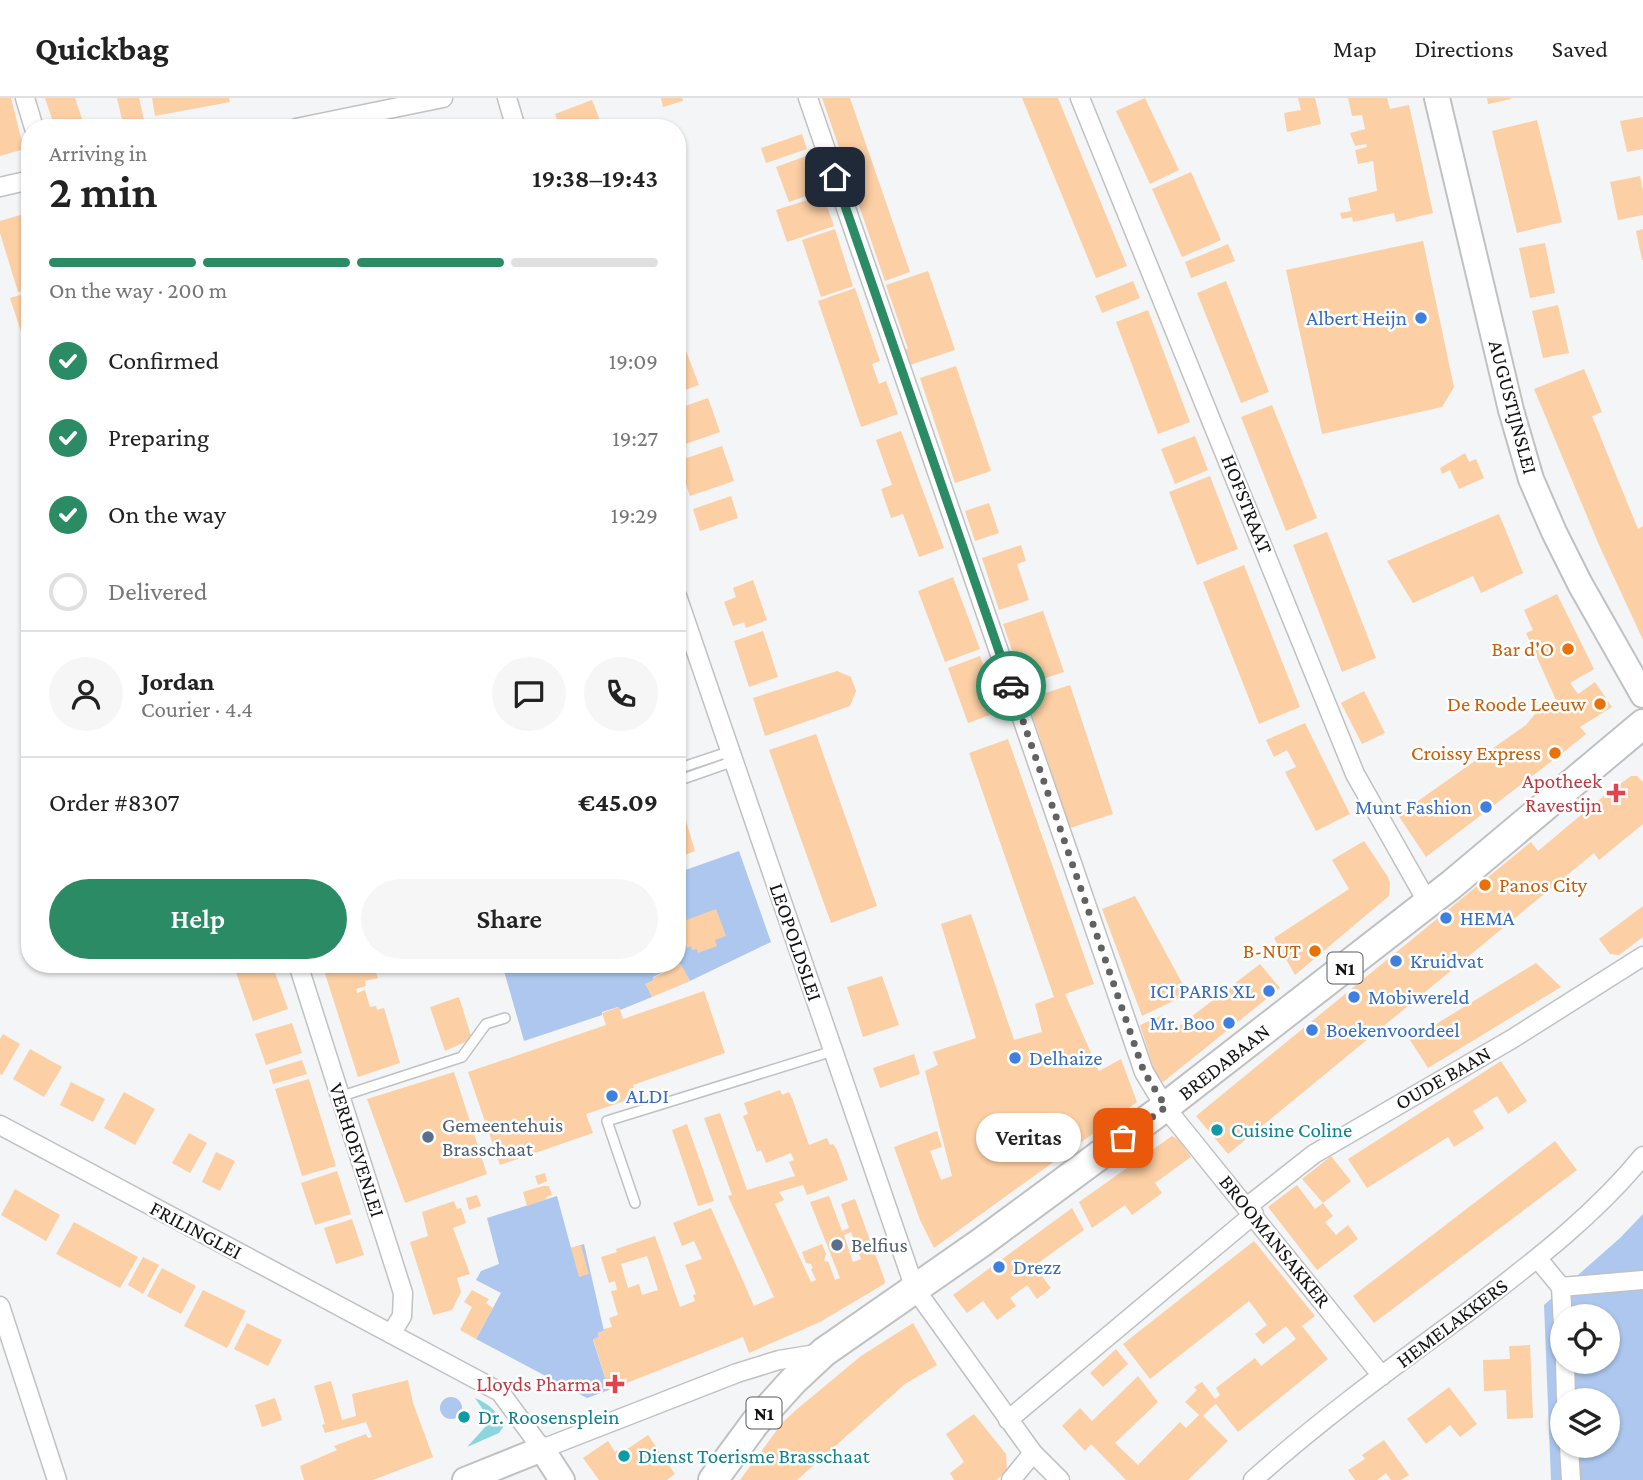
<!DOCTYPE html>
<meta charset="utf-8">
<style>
body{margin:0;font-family:"Crimson Pro",serif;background:#f6f6f6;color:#222;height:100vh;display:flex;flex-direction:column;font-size:26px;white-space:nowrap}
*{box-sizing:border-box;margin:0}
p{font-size:23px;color:#767676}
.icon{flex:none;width:38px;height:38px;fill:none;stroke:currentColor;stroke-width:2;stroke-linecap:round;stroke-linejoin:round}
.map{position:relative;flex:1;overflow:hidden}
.side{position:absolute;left:21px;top:21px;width:665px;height:854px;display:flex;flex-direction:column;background:#fff;border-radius:28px;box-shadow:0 2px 5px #0004}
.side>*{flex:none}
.fabs{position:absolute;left:1550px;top:1206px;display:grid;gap:14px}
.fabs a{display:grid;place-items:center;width:70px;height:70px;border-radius:50%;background:#fff;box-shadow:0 2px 5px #0004;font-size:35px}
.pin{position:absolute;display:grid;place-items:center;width:60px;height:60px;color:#fff;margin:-30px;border-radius:14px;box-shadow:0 4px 10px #0006}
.courier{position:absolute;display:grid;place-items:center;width:70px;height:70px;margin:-35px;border:5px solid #2a8b64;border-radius:50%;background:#fff;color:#222;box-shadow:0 2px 9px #0007}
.bubble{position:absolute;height:49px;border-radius:24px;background:#fff;box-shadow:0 2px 5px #0004;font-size:23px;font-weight:600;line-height:49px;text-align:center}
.summary em{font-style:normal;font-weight:600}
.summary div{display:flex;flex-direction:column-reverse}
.summary{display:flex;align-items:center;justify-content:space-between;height:119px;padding:0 28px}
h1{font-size:46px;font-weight:600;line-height:52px}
.bar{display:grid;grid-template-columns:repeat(4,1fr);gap:10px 7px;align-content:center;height:84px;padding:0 28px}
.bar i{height:9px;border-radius:5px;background:#e0e0e0}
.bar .current{background:#2a8b64}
.bar p{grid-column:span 4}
.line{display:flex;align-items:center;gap:18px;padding:0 28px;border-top:2px solid #e0e0e0}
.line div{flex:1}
.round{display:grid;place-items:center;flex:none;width:74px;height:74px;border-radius:37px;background:#f6f6f6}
ol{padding:0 28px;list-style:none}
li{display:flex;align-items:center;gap:21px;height:77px}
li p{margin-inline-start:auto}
li .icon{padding:7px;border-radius:50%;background:#2a8b64;color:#fff;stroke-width:4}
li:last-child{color:#767676}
li i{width:38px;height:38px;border:4px solid #e0e0e0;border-radius:50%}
.button{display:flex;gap:14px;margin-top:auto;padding:14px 28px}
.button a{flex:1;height:80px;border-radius:42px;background:#2a8b64;color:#fff;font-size:28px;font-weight:600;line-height:80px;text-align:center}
.button a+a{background:#f6f6f6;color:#222}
header{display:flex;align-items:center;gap:42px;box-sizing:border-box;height:98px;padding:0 35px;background:#fff;border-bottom:2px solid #e0e0e0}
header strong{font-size:33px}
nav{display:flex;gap:38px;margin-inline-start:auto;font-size:24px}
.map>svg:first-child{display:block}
.green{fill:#adc7ee;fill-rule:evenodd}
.water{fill:#8bd5de}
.building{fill:#fccfa5;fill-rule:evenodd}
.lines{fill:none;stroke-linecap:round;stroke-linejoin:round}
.lane-casing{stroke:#c0c1c2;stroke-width:12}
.street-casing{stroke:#c0c1c2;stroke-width:21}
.secondary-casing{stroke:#c0c1c2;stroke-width:28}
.primary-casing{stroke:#c0c1c2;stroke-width:32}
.lane{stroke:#fff;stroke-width:9}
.street{stroke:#fff;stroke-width:18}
.secondary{stroke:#fff;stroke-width:24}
.primary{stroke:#fff;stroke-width:28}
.done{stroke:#626263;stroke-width:7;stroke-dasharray:0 12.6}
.route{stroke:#2a8b64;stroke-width:9}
.shop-dot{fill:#3f7fe0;stroke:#fff;stroke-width:2.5}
.food-dot{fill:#e8710a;stroke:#fff;stroke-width:2.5}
.health-dot{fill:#e0444e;stroke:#fff;stroke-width:2.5}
.culture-dot{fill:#0f9aa8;stroke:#fff;stroke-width:2.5}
.service-dot{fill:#5c6f8a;stroke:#fff;stroke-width:2.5}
.labels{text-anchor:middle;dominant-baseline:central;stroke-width:5;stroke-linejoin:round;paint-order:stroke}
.shield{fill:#fff;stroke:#5a5a5a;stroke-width:2}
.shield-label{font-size:19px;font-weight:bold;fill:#131314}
.shop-label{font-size:21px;fill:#366cbe;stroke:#fff;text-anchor:start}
.street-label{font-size:21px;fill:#131314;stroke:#fff}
.food-label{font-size:21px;fill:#c56008;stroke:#fff;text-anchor:end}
.health-label{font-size:21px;fill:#be3a42;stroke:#fff;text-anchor:end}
.service-label{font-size:21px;fill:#4e5e75;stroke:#fff;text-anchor:start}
.culture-label{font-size:21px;fill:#0d838f;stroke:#fff;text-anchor:start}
</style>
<header>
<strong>Quickbag</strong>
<nav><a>Map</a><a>Directions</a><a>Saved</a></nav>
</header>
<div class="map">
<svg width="1643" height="1382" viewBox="0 0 1643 1382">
<rect width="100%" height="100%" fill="#f4f5f6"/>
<path class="green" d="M739 753 771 844 690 883 680 866 653 879 654 882 646 886 652 899 620 912 618 909 602 914V917L524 943 502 866H677V775Z
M557 1098 571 1150 584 1146 604 1233 598 1235 599 1239 593 1242 609 1292 587 1300 476 1241 501 1195 476 1182 481 1173 499 1166 487 1120Z
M1643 1116V1382H1551L1544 1207 1620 1140ZM1563 1218H1608V1264H1563ZM1563 1302H1608V1348H1563Z
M440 1310a11 11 0 1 1 22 0a11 11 0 1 1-22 0Z"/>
<path class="water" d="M475 1300C489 1306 499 1314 503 1329L499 1335 467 1349 488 1326V1319Z"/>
<path class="building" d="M0 0H11L22 44 21 52 0 58Z
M45 0H75L85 30H55Z
M117 0H139L144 22 123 26Z
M152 0H229L230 4 155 18Z
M661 0H682L683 3 663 9Z
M822 0H850L910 174 885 183Z
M1022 0H1058L1127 168 1096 180Z
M1145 0 1179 72 1150 86 1116 13Z
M1298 0H1315L1321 26 1287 34 1284 15 1301 12Z
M1348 0H1387L1390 11 1409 7 1433 115 1396 124 1394 115 1353 124 1352 119 1342 121 1340 115 1351 113 1348 100 1377 93 1373 63 1358 66 1355 52 1367 49 1366 46 1355 48 1350 35 1365 31 1362 17 1352 18Z
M1487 0H1511V1L1488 6Z
M592 2 603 30H560L555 16Z
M1643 19V51L1627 54 1620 23Z
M1537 22 1562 124 1517 135 1492 33Z
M802 36 807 51 766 65 761 50Z
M809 57 822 92 789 104 776 69Z
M1191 74 1221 142 1182 159 1152 91Z
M1640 78 1643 92V117L1618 122 1610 84Z
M823 97 834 128 787 144 776 112Z
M30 114V191L18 194 0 135V123Z
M835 131 853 188 821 199 802 142Z
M1643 131V162H1642L1636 133Z
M1423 143 1454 289 1442 309 1322 336 1286 172Z
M1545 145 1555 195 1530 200 1519 150Z
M1228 146 1235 163 1191 180 1185 164Z
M928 173 955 252 907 268 902 252 908 251 886 187Z
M1133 183 1140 200 1102 215 1095 198Z
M1226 183 1269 294 1241 305 1197 195Z
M855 190 880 263 872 266 879 286 886 283 898 316 861 329 818 203Z
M30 194V258H29L10 200Z
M1558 207 1569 255 1543 260 1532 213Z
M1148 212 1190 324 1158 336 1116 224Z
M683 245 699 287 677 295V247Z
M956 268 991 373 955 385 920 280Z
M1584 271 1602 314 1592 318 1638 431 1643 428V542L1599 447 1534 291Z
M708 300 720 334 677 349V311Z
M1272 307 1317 420 1286 433 1241 319Z
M901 333 944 450 919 459 903 416 891 420 881 391 892 387 876 342Z
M1195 338 1208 372 1175 386 1161 351Z
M722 348 734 383 690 398 678 363Z
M1465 355 1469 364 1476 361 1484 380 1459 391 1450 372 1442 376 1440 370Z
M1210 378 1238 451 1197 467 1169 394Z
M731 398 738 420 700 433 693 411Z
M989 405 999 435 975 443 965 413Z
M1499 416 1523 475 1481 495 1473 478 1413 505 1387 463Z
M1327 434 1376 560 1342 574 1293 447Z
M1021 447 1026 463 1017 466 1029 502 999 512 982 460Z
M1244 467 1300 609 1259 626 1203 484Z
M953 479 980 551 945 564 918 493Z
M753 482 767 522 746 530 744 524 733 528 724 504 736 499 733 490Z
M1557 496 1594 571 1570 585 1578 596 1595 584 1612 609 1580 629 1586 636 1565 653 1426 759 1398 717 1526 627 1535 616 1556 602 1526 535 1533 532 1524 512Z
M1043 513 1064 574 1024 587 1003 526Z
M763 533 778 579 749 589 734 543Z
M980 558 1001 613 968 625 948 570Z
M837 573 851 579 856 593 850 608 765 638 753 600Z
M1070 587 1113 716 1070 730 1027 601Z
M1364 593 1385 635 1362 646 1341 605Z
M1305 625 1350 716 1316 733 1285 674 1296 669 1287 652 1274 659 1266 642Z
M816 636 877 808 831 825 769 652Z
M1008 641 1094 886 1065 896 1099 973 1121 961 1137 1004 934 1150 920 1122 894 1049 937 1033 942 1049 930 1053 941 1082 952 1078 925 973 938 967 933 954 976 940 941 826 971 816 1014 942 1042 934 1035 906 1054 899 969 655Z
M1631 678H1637L1643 684V726L1599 762 1594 755 1228 1056 1196 1018 1531 744 1538 753 1605 697Z
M684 716 695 753 683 758 677 763V718Z
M1364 743 1388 779 1390 785 1389 798 1295 877 1274 840 1349 791 1332 762Z
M1135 798 1188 896 1142 918 1102 811Z
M1643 808V839L1619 857 1610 856 1599 841Z
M716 811 726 838 715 842 717 848 698 855 697 851 692 852 691 848 687 850 678 825Z
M1536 865 1561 889 1428 970 1410 942Z
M233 866H272L288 911 253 923Z
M322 866H384L385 869 375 872 378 880 365 883 366 888 356 891 357 895 365 892 370 909 376 908 377 912 384 910 400 965 358 979Z
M681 866 690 883 652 899 645 886 654 882 653 880Z
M1260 866 1280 890 1163 984 1155 974 1140 927 1163 917 1174 932Z
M882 878 899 927 863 939 847 889Z
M704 893 725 955 633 987 637 999 586 1016 593 1035 500 1067 468 974 606 927 602 915 619 909 623 921Z
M459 899 472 941 445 953 430 909Z
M292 925 302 955 266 967 255 936Z
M3 936 20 946 2 977 0 976V941Z
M30 951 62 969 44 999 13 981Z
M914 956 920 976 880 990 873 970Z
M302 962 307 976 273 986 269 972Z
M1501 963 1527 1003 1508 1016 1497 998 1473 1013 1484 1030 1454 1049 1448 1039 1367 1090 1348 1061Z
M454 974 487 1076 405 1105 367 1001Z
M309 981 336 1068 302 1078 275 991Z
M71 984 105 1001 93 1024 60 1007Z
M780 992 782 997 789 994 792 1000 809 1047 827 1040 830 1047 833 1046 837 1052 848 1082 807 1097 803 1087 779 1094 784 1102 775 1106 811 1184 816 1182 811 1171 813 1170 811 1166 806 1165 802 1154 822 1146 826 1156 824 1162 825 1164 828 1163 835 1182 840 1180 810 1104 829 1098 842 1133 849 1130 841 1106 855 1101 885 1183 884 1186 820 1224 749 1255 743 1239 609 1292 593 1241 599 1239 598 1235 604 1233V1231L612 1229 609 1220 618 1217 611 1193 617 1192 615 1183 609 1185 601 1159 617 1154 616 1151 655 1138 680 1209 695 1203 693 1197 696 1196 685 1167 702 1161 694 1143 682 1148 673 1125 711 1110 754 1208 774 1199 728 1098 732 1097 704 1020 720 1015 747 1092 795 1078 789 1064 794 1062 791 1055 766 1065 761 1052 757 1054 743 1018 748 1016 744 1005ZM851 1134 861 1161 853 1164 844 1137ZM647 1158 658 1192 642 1197 639 1186 628 1190 621 1166Z
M124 994 155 1011 135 1047 104 1030Z
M687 1026 714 1103 698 1108 672 1032Z
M189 1035 207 1045 190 1075 172 1065Z
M1172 1038 1179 1042 1191 1059 1155 1085 1162 1095 1132 1117 1125 1107 1092 1130 1079 1104Z
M1555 1043 1577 1072 1374 1225 1353 1198Z
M216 1054 235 1063 220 1093 202 1084Z
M1331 1058 1351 1083 1323 1105 1302 1081Z
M337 1073 351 1116 315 1127 301 1085Z
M545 1075 547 1083 538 1087 535 1078Z
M1297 1087 1315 1111 1323 1105 1333 1118 1325 1124 1336 1137 1348 1127 1358 1141 1317 1172 1268 1109Z
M543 1088H549L552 1097 546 1099 547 1101 527 1108 523 1094Z
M15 1091 60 1117 46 1143 1 1117Z
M477 1097 481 1108 469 1112 466 1100Z
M454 1103 457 1111 461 1110 466 1125 453 1130 470 1176 457 1180 461 1194 452 1212 433 1217 410 1144 428 1138 422 1114Z
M1072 1110 1084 1132 1034 1168 1051 1190 1037 1201 1027 1187 1010 1200 1016 1208 997 1222 983 1203 967 1215 953 1197Z
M352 1121 364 1157 336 1166 324 1130Z
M74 1124 138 1159 120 1190 56 1156Z
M1254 1143 1315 1218 1302 1228 1328 1261 1238 1334 1216 1306 1211 1310 1203 1318 1228 1343 1188 1382H1126L1091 1346 1085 1353 1062 1328 1080 1310 1092 1323 1138 1278 1158 1304 1115 1345 1138 1367 1180 1324 1186 1330 1199 1317 1185 1304 1197 1292 1194 1289 1202 1284 1215 1301 1220 1297 1216 1290 1255 1260 1261 1268 1296 1241 1286 1228 1263 1246 1255 1236 1267 1227 1249 1203 1150 1281 1123 1246Z
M581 1147 589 1176 579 1179 571 1150Z
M143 1159 159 1167 143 1196 128 1187Z
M162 1170 196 1188 181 1216 147 1198Z
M203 1192 246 1213 227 1250 184 1228Z
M472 1192 489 1201 486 1205 493 1210 476 1241 460 1232 472 1209 464 1204Z
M247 1225 282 1242 268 1268 234 1251Z
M913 1225 937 1267 905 1286 797 1382H740L783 1324 796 1312 861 1258Z
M1530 1247 1533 1320 1507 1321 1506 1292 1484 1293 1483 1262 1510 1261 1509 1248Z
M1116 1251 1128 1266 1103 1289 1090 1275Z
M408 1282 413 1305 433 1359 373 1382H304L300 1368 337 1352 334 1348 366 1336 368 1340 372 1339 366 1324 325 1335 322 1327 325 1326 314 1288 331 1283 342 1322 356 1318 352 1296Z
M1449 1289 1477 1326 1460 1339 1450 1327 1426 1346 1407 1321Z
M275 1300 282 1322 262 1329 255 1307Z
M974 1316 1006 1356 1007 1372 997 1382H954L950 1375 964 1364 946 1336Z
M648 1337 675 1376 667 1382H599L583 1360 608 1343 615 1354 617 1352 620 1356Z
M1384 1342 1409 1377 1401 1382H1391L1386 1375 1377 1382H1355L1348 1372 1365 1361 1362 1357Z"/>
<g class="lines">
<g class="lane-casing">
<path id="lane" d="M677 671 731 653
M677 683 734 663
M339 999 462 959 486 926 505 920
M635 1105 607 1023 833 953"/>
</g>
<g class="street-casing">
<path id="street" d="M25 0 34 30
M507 0 516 30
M808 0 1144 974 1165 1009 1382 1278
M1080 0 1355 676 1428 805
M296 30 443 0
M0 89 30 82
M677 498 915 1191 1033 1355 1060 1382
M298 866 403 1195 402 1218 391 1236
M0 1027 500 1294 542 1351 737 1275 779 1262 822 1255
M1248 1108 1314 1056 1512 941 1643 858
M1538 1161 1561 1189
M1561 1189 1643 1182
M1561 1189 1563 1228
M0 1208 57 1382
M1565 1264 1566 1302
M1008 1322 1254 1116
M1569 1348 1571 1382
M1011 1382 1033 1355
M1253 1382C1322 1320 1397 1266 1472 1211 1533 1164 1594 1118 1643 1058"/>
</g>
<g class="secondary-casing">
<path id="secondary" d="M1437 0 1511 312 1531 381 1554 434 1580 486 1643 597
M465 1382 542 1351 562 1382"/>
</g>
<g class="primary-casing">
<path id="primary" d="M713 1382 755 1325 793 1283 824 1254 982 1144 1165 1009 1451 787 1643 626"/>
</g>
<use href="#lane" class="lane"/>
<use href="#street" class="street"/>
<use href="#secondary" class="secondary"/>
<use href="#primary" class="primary"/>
</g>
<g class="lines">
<path class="done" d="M1011 588 1144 974 1166 1009 1123 1040"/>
<path class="route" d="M835 79 1011 588"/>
</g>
<g class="shop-dot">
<circle cx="1421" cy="220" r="7"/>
<circle cx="1486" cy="709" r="7"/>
<circle cx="1446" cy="820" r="7"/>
<circle cx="1396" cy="863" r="7"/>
<circle cx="1269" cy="893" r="7"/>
<circle cx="1354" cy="899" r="7"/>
<circle cx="1229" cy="925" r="7"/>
<circle cx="1312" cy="932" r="7"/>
<circle cx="1015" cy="960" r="7"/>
<circle cx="612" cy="998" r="7"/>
<circle cx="999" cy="1169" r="7"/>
</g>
<g class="food-dot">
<circle cx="1568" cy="551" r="7"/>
<circle cx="1600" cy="606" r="7"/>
<circle cx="1555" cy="655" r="7"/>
<circle cx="1485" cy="787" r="7"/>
<circle cx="1315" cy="853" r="7"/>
</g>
<g class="health-dot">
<path d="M1612.5 684.5h7v7h7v7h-7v7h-7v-7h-7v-7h7z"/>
<path d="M611.5 1275.5h7v7h7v7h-7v7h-7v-7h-7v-7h7z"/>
</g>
<g class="culture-dot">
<circle cx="1217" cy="1032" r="7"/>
<circle cx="464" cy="1319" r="7"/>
<circle cx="624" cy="1358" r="7"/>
</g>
<g class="service-dot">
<circle cx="428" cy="1039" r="7"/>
<circle cx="837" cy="1147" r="7"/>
</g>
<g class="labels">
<g class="shield">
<rect x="1327.5" y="854.5" width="35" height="31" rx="5"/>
<rect x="746.5" y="1299.5" width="35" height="31" rx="5"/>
</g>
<g class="shield-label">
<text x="1345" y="870">N1</text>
<text x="764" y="1315">N1</text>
</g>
<g class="shop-label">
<text x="1407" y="220" text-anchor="end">Albert Heijn</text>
<text x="1472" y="709" text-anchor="end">Munt Fashion</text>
<text x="1460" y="820">HEMA</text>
<text x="1410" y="863">Kruidvat</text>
<text x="1255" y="893" text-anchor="end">ICI PARIS XL</text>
<text x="1368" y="899">Mobiwereld</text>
<text x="1215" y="925" text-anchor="end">Mr. Boo</text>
<text x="1326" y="932">Boekenvoordeel</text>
<text x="1029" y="960">Delhaize</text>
<text x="626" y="998">ALDI</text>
<text x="1013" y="1169">Drezz</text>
</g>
<g class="street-label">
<text transform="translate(1513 309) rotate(75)">AUGUSTIJNSLEI</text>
<text transform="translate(1247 406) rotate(68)">HOFSTRAAT</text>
<text transform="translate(796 844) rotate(71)">LEOPOLDSLEI</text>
<text transform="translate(1224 964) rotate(-38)">BREDABAAN</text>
<text transform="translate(1443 980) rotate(-30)">OUDE BAAN</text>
<text transform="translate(357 1052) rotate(72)">VERHOEVENLEI</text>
<text transform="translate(196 1132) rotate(28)">FRILINGLEI</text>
<text transform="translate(1275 1143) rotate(51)">BROOMANSAKKER</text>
<text transform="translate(1452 1225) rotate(-37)">HEMELAKKERS</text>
</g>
<g class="food-label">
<text x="1554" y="551">Bar d'O</text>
<text x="1586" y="606">De Roode Leeuw</text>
<text x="1541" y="655">Croissy Express</text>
<text x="1499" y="787" text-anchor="start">Panos City</text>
<text x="1301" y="853">B-NUT</text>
</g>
<g class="health-label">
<text x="1602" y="683">Apotheek<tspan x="1602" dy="24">Ravestijn</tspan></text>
<text x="601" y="1286">Lloyds Pharma</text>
</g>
<g class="service-label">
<text x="442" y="1027">Gemeentehuis<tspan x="442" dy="24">Brasschaat</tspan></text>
<text x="851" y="1147">Belfius</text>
</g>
<g class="culture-label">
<text x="1231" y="1032">Cuisine Coline</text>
<text x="478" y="1319">Dr. Roosensplein</text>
<text x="638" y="1358">Dienst Toerisme Brasschaat</text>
</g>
</g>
</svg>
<div class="fabs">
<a><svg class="icon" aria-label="locate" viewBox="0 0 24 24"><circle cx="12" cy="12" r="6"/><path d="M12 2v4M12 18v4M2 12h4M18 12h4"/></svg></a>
<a><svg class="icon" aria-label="layers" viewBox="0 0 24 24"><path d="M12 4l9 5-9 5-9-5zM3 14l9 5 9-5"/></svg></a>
</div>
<div class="pin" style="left:1123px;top:1040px;background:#ea580c"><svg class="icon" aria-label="bag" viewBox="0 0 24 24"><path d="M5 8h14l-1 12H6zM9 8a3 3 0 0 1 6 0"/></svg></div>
<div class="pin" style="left:835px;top:79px;background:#1f2937"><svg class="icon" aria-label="home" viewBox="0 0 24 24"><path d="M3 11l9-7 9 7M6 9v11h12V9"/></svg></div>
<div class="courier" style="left:1011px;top:588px"><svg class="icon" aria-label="car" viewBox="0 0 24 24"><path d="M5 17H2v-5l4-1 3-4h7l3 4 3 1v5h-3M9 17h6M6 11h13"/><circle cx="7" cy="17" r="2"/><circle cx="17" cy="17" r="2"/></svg></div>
<div class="bubble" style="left:976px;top:1015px;width:105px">Veritas</div>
<section class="side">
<div class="summary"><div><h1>2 min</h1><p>Arriving in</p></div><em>19:38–19:43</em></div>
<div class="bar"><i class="current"></i><i class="current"></i><i class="current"></i><i></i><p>On the way · 200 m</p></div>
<ol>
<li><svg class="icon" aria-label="check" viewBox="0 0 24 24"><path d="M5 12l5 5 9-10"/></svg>Confirmed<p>19:09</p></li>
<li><svg class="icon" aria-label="check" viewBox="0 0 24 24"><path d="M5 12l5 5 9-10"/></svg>Preparing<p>19:27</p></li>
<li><svg class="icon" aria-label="check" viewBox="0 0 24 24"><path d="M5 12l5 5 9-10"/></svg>On the way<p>19:29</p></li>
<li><i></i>Delivered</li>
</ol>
<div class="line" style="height:126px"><a class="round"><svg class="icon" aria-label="person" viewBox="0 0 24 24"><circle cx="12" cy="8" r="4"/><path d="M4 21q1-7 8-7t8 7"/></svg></a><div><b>Jordan</b><p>Courier · 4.4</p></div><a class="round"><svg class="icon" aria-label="chat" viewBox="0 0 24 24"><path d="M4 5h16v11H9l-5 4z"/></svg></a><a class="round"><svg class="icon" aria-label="phone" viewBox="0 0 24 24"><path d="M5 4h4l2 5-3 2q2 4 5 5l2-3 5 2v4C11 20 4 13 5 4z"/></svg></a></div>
<div class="line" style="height:91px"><div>Order #8307</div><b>€45.09</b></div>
<div class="button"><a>Help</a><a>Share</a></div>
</section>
</div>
